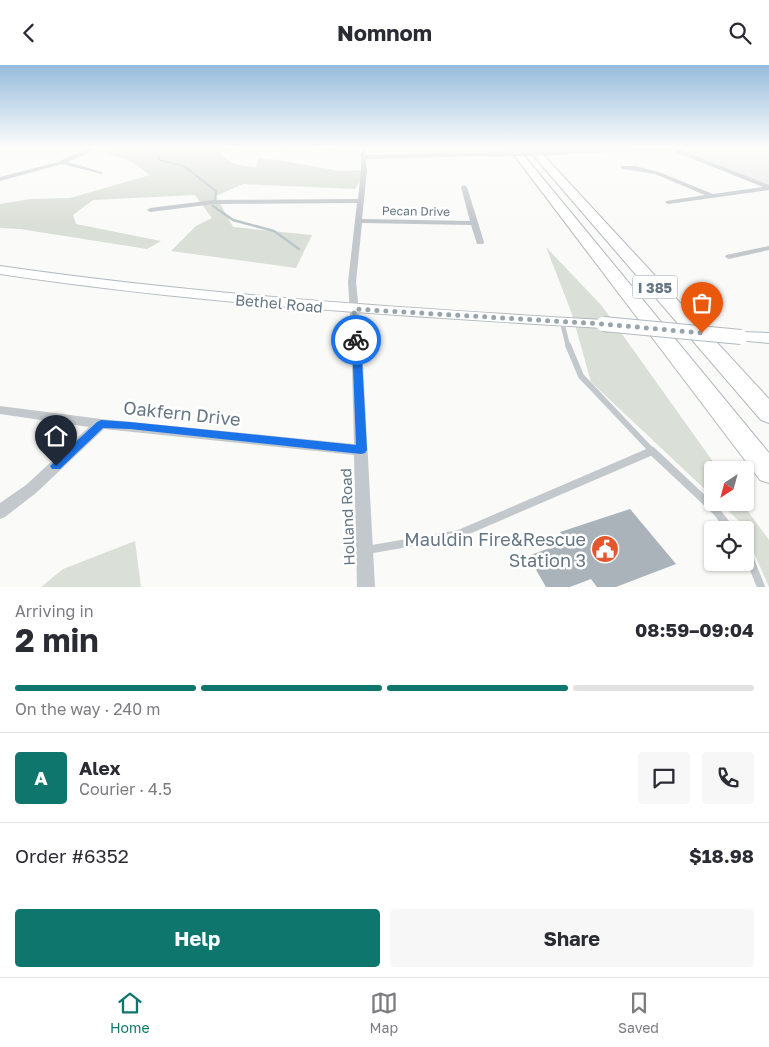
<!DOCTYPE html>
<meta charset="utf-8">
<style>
body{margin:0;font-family:"Golos Text",sans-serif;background:#f7f7f7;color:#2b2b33;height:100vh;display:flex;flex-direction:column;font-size:19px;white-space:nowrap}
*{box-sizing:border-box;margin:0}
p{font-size:16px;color:#7c7c81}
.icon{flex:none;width:28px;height:28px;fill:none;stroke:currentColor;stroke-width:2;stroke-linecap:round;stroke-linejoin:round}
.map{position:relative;height:522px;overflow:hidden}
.details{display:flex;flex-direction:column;background:#fff;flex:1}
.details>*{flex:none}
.needle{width:32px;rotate:216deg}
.controls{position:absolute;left:704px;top:396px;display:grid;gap:10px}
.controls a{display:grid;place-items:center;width:50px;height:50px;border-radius:5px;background:#fff;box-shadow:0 1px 4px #0004;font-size:25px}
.pin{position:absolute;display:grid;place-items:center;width:42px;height:42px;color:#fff;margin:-51px -21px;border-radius:50% 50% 50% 0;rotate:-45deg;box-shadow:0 0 5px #0007}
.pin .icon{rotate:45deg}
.courier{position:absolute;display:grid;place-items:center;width:50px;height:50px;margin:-25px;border:4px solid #1a73e8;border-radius:50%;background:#fff;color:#222;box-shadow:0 1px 6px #0007}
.summary em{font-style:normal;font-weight:700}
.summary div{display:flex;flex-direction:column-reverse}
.summary{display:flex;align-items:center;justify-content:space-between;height:85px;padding:0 15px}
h1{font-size:32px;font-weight:700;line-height:38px}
.bar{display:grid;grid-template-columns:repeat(4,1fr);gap:8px 5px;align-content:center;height:60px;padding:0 15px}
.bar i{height:6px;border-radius:4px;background:#e1e1e2}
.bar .selected{background:#0f766e}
.bar p{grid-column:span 4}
.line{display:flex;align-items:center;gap:12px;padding:0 15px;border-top:1px solid #e1e1e2}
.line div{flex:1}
.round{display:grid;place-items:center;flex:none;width:52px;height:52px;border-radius:5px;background:#f7f7f7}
.action{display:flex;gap:10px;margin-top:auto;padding:10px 15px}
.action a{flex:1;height:58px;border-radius:5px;background:#0f766e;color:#fff;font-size:20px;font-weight:700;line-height:58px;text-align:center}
.action a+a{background:#f7f7f7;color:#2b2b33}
header{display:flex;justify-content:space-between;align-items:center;height:65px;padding:0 15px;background:#fff;font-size:22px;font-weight:700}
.menu{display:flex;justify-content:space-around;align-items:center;height:70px;border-top:1px solid #e1e1e2;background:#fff;font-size:14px;color:#7c7c81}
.menu a{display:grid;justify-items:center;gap:2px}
.menu .selected{color:#0f766e}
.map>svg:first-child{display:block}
.built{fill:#e8e9e9}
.green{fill:#dadfd7}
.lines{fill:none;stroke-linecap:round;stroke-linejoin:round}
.stream-far1{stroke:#bbc7cb;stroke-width:2}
.stream{stroke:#bbc7cb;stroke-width:2.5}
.building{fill:#aab3b9}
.secondary-casing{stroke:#b3babf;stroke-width:2}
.highway-casing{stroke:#b4b9bd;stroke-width:2}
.lane-far2{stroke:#c3c8cc;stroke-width:4.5}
.lane-far1{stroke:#c3c8cc;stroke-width:6}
.lane{stroke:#c3c8cc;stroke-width:8}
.street{fill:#c3c8cc;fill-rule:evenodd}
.secondary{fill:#fff;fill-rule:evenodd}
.highway{fill:#fff;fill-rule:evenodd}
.secondary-bridge-casing{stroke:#b3babf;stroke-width:16;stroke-linecap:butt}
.street-bridge{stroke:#c3c8cc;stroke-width:5.5}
.secondary-bridge{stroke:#fff;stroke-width:14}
.route{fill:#1a73e8}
.done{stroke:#99a4ac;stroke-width:5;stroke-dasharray:0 9}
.labels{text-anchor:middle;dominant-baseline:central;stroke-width:5;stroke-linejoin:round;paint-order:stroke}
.far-street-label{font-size:12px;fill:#657683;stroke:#fff}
.shield{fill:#fff;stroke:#939fa8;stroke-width:1}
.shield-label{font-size:14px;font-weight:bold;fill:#657683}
.street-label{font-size:15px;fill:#657683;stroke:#fff}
.near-street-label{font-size:18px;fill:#657683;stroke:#fff}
.near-poi-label{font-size:18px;fill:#657683;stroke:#fff;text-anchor:end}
</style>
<header><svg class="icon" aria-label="back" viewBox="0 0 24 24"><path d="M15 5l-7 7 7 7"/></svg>Nomnom<svg class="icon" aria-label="search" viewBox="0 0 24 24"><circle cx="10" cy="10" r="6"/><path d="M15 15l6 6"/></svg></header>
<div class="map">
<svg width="769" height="522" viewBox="0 0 769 522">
<rect width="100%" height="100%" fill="#fafaf8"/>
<path class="built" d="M769 83V121L679 86Z"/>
<path class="green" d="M121 82H245L222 88C228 100 243 101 256 102L258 93 278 95 340 106 367 105 355 124 243 119 216 131 233 162 312 170 296 203 171 186 196 161 212 153 195 130 93 135 73 150 76 159 161 176 147 184 20 164 0 163V139L30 134 70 133 150 110 129 95 105 89Z
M272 82H341L336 86 298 83 291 88 266 86Z
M546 182 602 241 719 405H712V431L591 317 572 249Z
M720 438H742L769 475V522L740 457Z
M135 476 141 522H41L63 504Z"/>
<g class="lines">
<path class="stream-far1" d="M156 82 159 95 184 101 216 126 215 134"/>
<path class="stream" d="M213 141 233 155 274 166 299 184"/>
</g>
<path class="building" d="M630 444 676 499 616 522H597L591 514 570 522H546L528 491 566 477 560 467Z"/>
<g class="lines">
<g class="secondary-casing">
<path id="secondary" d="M0 201C200 230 401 243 603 255L608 256 610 259 608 262 603 263C401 251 200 239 0 209Z
M741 267 769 268V278L736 275 733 272 736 269Z"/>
</g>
<g class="highway-casing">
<path id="highway" d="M508 82H517L769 388V418L760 415Z
M526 82H536L769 334V358L761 355Z"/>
</g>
<path class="lane-far2" d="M562 257 568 281"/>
<path class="lane-far1" d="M568 280 581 311 653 387
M650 387 652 386"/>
<path class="lane" d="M652 386 716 446 731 465
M745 482 761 522
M367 485 459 469 652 386"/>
<path class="street" d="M89 82H95L86 89 68 97 102 107V109L62 99 0 116V112L58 97Z
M361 82H366V90L488 87 491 89 488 91 366 94 367 106 362 154 470 156 461 122 464 120 467 122 484 177 483 179H477L471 160 362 158 356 217 361 265 375 522H357L354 390 104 364 36 428 5 452 0 454V438L26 420 89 362 0 349V341L101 354 354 379 351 265 348 217 357 138 214 139 150 147 147 145 150 143 214 135 358 134 361 106Z
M673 82H745L680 85 769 120V125L668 139 666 138V136L705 130 655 109 623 104 620 102 621 101H635L659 107 713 129 763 122 675 87V85L567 89 564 87 567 85Z
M769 181V185L729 194 725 192 726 190Z"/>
<use href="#secondary" class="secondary"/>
<use href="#highway" class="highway"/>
<g class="secondary-bridge-casing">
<path id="secondary-bridge" d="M603 259 741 272"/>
</g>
<path class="street-bridge" d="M488 89 567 87"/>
<use href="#secondary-bridge" class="secondary-bridge"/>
</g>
<linearGradient id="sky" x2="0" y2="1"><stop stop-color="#96bcdc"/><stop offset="0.53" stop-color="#fdfdfc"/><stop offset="1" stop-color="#fdfdfc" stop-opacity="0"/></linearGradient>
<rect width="769" height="156" fill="url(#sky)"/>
<path class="route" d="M356 272 361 275 367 385 365 388 361 389 130 364 103 363 60 404H52L50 401 97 357 101 355 130 357 356 380 352 275Z"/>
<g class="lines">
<path class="done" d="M356 275 354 244 603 259 702 268"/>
</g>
<defs>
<g id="civic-disc" transform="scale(1.4375)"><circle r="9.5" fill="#e4572e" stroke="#fff"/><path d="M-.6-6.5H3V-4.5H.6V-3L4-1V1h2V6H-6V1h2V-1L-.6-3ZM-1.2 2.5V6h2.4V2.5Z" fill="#fff"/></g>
</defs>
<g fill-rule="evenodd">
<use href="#civic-disc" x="605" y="484"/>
</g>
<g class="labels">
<g class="far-street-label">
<text transform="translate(416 146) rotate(1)">Pecan Drive</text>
</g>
<rect class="shield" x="632.5" y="210.5" width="45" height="23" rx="4"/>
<g class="shield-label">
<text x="655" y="222">I 385</text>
</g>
<g class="street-label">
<text transform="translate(279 238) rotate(5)">Bethel Road</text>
<text transform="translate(347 452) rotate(-92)">Holland Road</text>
</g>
<g class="near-street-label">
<text transform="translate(182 348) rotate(6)">Oakfern Drive</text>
</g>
<g class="near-poi-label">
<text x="586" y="474">Mauldin Fire&amp;Rescue<tspan x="586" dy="21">Station 3</tspan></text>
</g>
</g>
</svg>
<div class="controls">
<a><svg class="needle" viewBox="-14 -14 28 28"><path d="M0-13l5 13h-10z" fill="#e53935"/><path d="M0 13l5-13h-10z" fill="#7c7c81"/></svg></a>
<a><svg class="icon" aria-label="locate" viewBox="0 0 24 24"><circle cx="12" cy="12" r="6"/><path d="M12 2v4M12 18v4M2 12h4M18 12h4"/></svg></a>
</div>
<div class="pin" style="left:702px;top:268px;background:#ea580c"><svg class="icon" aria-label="bag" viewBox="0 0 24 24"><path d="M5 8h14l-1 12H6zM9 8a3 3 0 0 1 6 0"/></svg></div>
<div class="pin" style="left:56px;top:401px;background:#1f2937"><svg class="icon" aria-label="home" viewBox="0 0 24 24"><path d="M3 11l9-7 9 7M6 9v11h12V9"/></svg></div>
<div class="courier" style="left:356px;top:275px"><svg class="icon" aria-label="bike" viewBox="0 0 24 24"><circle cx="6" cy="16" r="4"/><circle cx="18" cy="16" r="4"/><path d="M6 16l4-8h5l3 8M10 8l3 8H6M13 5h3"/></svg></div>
</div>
<section class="details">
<div class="summary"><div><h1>2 min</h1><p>Arriving in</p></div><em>08:59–09:04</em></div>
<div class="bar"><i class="selected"></i><i class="selected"></i><i class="selected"></i><i></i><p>On the way · 240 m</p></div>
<div class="line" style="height:90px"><b class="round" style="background:#0f766e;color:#fff">A</b><div><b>Alex</b><p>Courier · 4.5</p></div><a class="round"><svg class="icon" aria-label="chat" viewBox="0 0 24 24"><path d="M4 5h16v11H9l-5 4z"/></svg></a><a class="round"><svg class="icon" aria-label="phone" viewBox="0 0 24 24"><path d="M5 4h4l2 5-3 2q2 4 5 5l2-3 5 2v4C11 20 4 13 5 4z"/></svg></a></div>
<div class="line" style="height:65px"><div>Order #6352</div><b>$18.98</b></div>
<div class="action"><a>Help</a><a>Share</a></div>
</section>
<nav class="menu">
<a class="selected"><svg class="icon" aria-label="home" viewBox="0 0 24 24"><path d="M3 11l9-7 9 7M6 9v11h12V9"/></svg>Home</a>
<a><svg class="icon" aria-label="map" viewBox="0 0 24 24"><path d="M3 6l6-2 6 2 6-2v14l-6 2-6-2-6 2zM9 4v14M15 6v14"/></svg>Map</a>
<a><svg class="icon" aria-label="saved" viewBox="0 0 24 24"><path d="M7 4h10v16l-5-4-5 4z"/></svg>Saved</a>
</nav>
